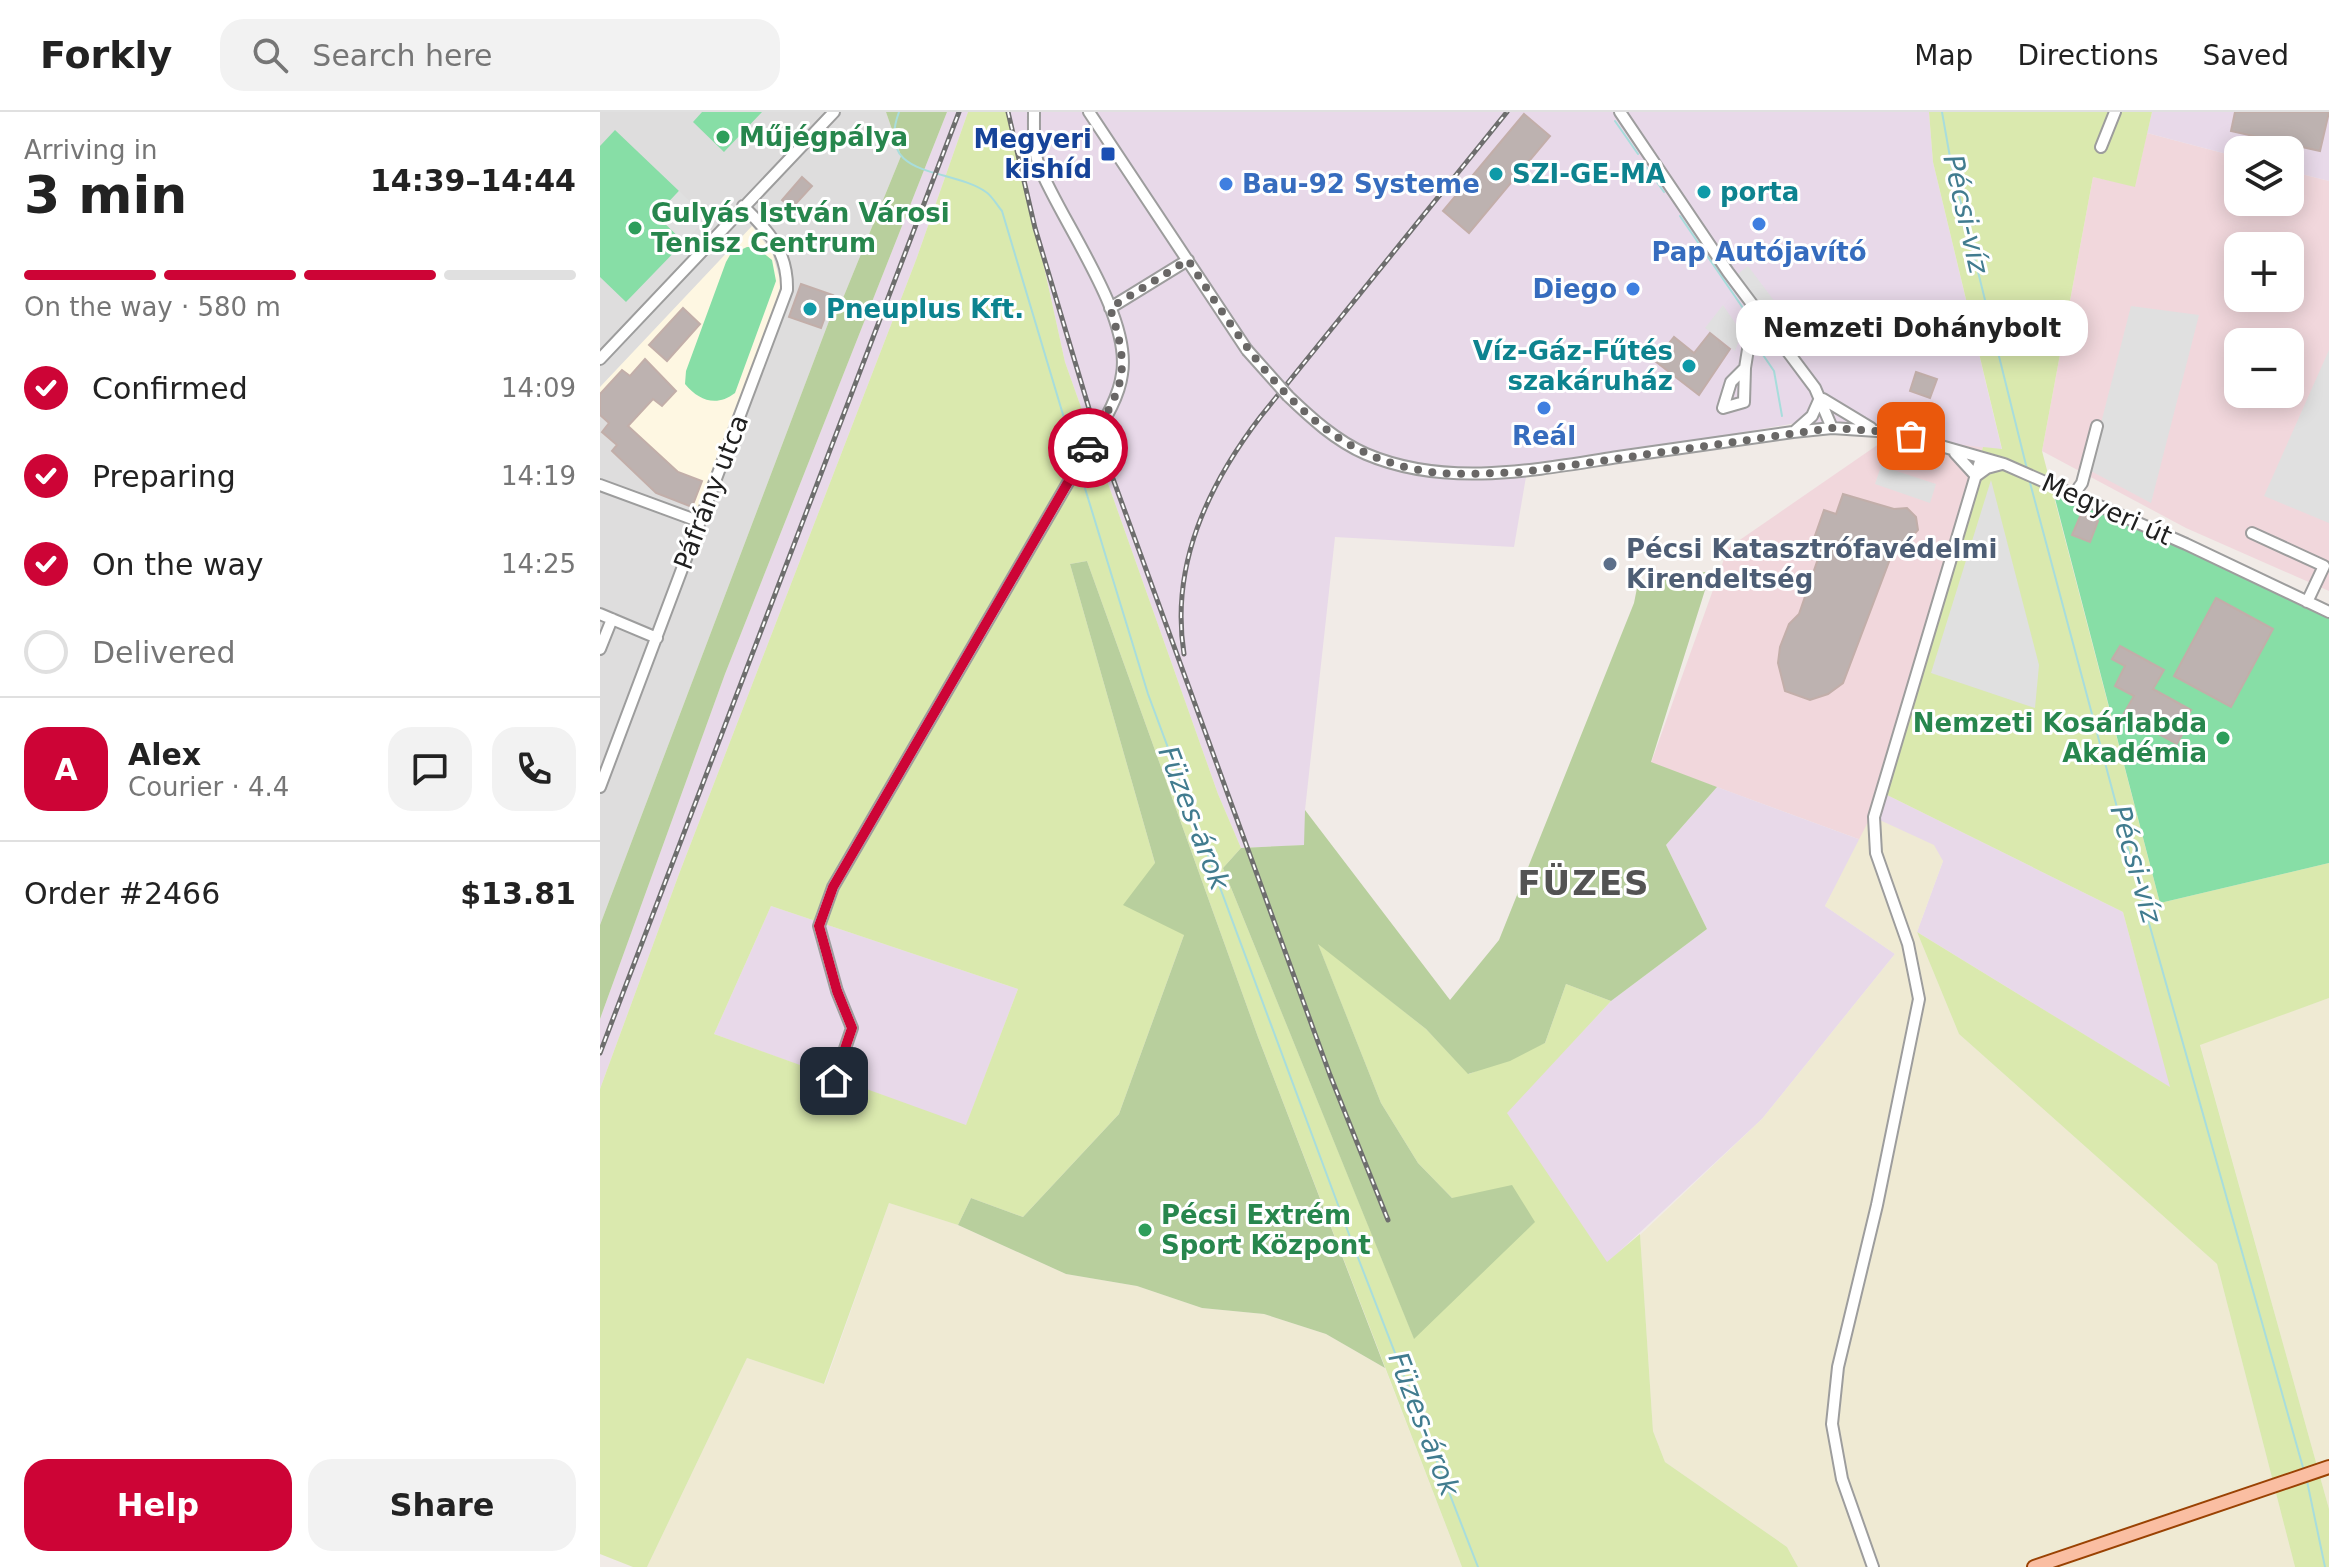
<!DOCTYPE html>
<meta charset="utf-8">
<style>
body{margin:0;font-family:"DejaVu Sans",sans-serif;background:#f2f2f2;color:#222;height:100vh;display:flex;flex-direction:column;font-size:30px;white-space:nowrap}
*{box-sizing:border-box;margin:0}
p{font-size:26px;color:#767676}
.icon{flex:none;width:44px;height:44px;fill:none;stroke:currentColor;stroke-width:2;stroke-linecap:round;stroke-linejoin:round}
.map{position:relative;flex:1;overflow:hidden}
.panel{display:flex;flex-direction:column;background:#fff;width:600px}
.panel>*{flex:none}
.fabs{position:absolute;left:1624px;top:24px;display:grid;gap:16px}
.fabs a{display:grid;place-items:center;width:80px;height:80px;border-radius:16px;background:#fff;box-shadow:0 4px 20px #0003;font-size:40px}
.pin{position:absolute;display:grid;place-items:center;width:68px;height:68px;color:#fff;margin:-34px;border-radius:16px;box-shadow:0 4px 12px #0006}
.courier{position:absolute;display:grid;place-items:center;width:80px;height:80px;margin:-40px;border:6px solid #cd0436;border-radius:50%;background:#fff;color:#222;box-shadow:0 2px 10px #0007}
.bubble{position:absolute;height:56px;border-radius:24px;background:#fff;box-shadow:0 4px 20px #0003;font-size:26px;font-weight:700;line-height:56px;text-align:center}
.headline em{font-style:normal;font-weight:700}
.headline div{display:flex;flex-direction:column-reverse}
.headline{display:flex;align-items:center;justify-content:space-between;height:136px;padding:0 24px}
h1{font-size:52px;font-weight:700;line-height:60px}
.bar{display:grid;grid-template-columns:repeat(4,1fr);gap:12px 8px;align-content:center;height:96px;padding:0 24px}
.bar i{height:10px;border-radius:6px;background:#e0e0e0}
.bar .active{background:#cd0436}
.bar p{grid-column:span 4}
.line{display:flex;align-items:center;gap:20px;padding:0 24px;border-top:2px solid #e0e0e0}
.line div{flex:1}
.round{display:grid;place-items:center;flex:none;width:84px;height:84px;border-radius:24px;background:#f2f2f2}
ol{padding:0 24px;list-style:none}
li{display:flex;align-items:center;gap:24px;height:88px}
li p{margin-inline-start:auto}
li .icon{padding:8px;border-radius:50%;background:#cd0436;color:#fff;stroke-width:4}
li:last-child{color:#767676}
li i{width:44px;height:44px;border:4px solid #e0e0e0;border-radius:50%}
.cta{display:flex;gap:16px;margin-top:auto;padding:16px 24px}
.cta a{flex:1;height:92px;border-radius:24px;background:#cd0436;color:#fff;font-size:32px;font-weight:700;line-height:92px;text-align:center}
.cta a+a{background:#f2f2f2;color:#222}
header{display:flex;align-items:center;gap:48px;box-sizing:border-box;height:112px;padding:0 40px;background:#fff;border-bottom:2px solid #e0e0e0}
header strong{font-size:38px}
nav{display:flex;gap:44px;margin-inline-start:auto;font-size:28px}
.search{width:560px;height:72px;background:#f2f2f2;display:flex;align-items:center;gap:20px;box-sizing:border-box;padding:0 28px;border-radius:24px;color:#767676;font-size:30px}
main{display:flex;flex:1;min-height:0}
.map>svg:first-child{display:block}
.residential{fill:#dedddd}
.commercial{fill:#f1d7dc;fill-rule:evenodd}
.industrial{fill:#e8d9e9}
.education{fill:#fef7e2}
.farmland{fill:#efead3}
.grass{fill:#dae9ae;fill-rule:evenodd}
.forest{fill:#b8cf9d}
.pitch{fill:#87dea6}
.parking{fill:#e0e0e0}
.lines{fill:none;stroke-linecap:round;stroke-linejoin:round}
.stream{stroke:#a8dddc;stroke-width:2}
.building{fill:#bdb2b0;stroke:#c2aea9;stroke-width:2}
.minor-casing{stroke:#9d9d9d;stroke-width:14}
.major-casing{stroke:#9a4203;stroke-width:16}
.minor{stroke:#fff;stroke-width:10}
.major{stroke:#fabea2;stroke-width:12}
.rail-casing{stroke:#6e6e6e;stroke-width:5}
.rail{stroke:#fff;stroke-width:2;stroke-dasharray:6;stroke-linecap:butt}
.minor-bridge-casing{stroke:#9d9d9d;stroke-width:14;stroke-linecap:butt}
.minor-bridge{stroke:#fff;stroke-width:10}
.done{stroke:#696766;stroke-width:8;stroke-dasharray:0 14.4}
.route{stroke:#cd0436;stroke-width:10}
.leisure-dot{fill:#2e9e5b;stroke:#fff;stroke-width:3}
.transit-dot{fill:#1a4fb4;stroke:#fff;stroke-width:3}
.culture-dot{fill:#0f9aa8;stroke:#fff;stroke-width:3}
.shop-dot{fill:#3f7fe0;stroke:#fff;stroke-width:3}
.service-dot{fill:#5c6f8a;stroke:#fff;stroke-width:3}
.labels{text-anchor:middle;dominant-baseline:central;stroke-width:6;stroke-linejoin:round;paint-order:stroke}
.leisure-label{font-size:26px;font-weight:bold;fill:#27864d;stroke:#fff;text-anchor:start}
.transit-label{font-size:26px;font-weight:bold;fill:#164399;stroke:#fff;text-anchor:end}
.culture-label{font-size:26px;font-weight:bold;fill:#0d838f;stroke:#fff;text-anchor:start}
.shop-label{font-size:26px;font-weight:bold;fill:#366cbe;stroke:#fff}
.street-label{font-size:26px;fill:#202020;stroke:#fff}
.service-label{font-size:26px;font-weight:bold;fill:#4e5e75;stroke:#fff;text-anchor:start}
.water-label{font-size:28px;font-style:italic;fill:#417c8f;stroke:#fff}
.district-label{font-size:34px;font-weight:bold;letter-spacing:2px;fill:#535353;stroke:#fff}
</style>
<header>
<strong>Forkly</strong>
<div class="search"><svg class="icon" aria-label="search" viewBox="0 0 24 24"><circle cx="10" cy="10" r="6"/><path d="M15 15l6 6"/></svg>Search here</div>
<nav><a>Map</a><a>Directions</a><a>Saved</a></nav>
</header>
<main>
<section class="panel">
<div class="headline"><div><h1>3 min</h1><p>Arriving in</p></div><em>14:39–14:44</em></div>
<div class="bar"><i class="active"></i><i class="active"></i><i class="active"></i><i></i><p>On the way · 580 m</p></div>
<ol>
<li><svg class="icon" aria-label="check" viewBox="0 0 24 24"><path d="M5 12l5 5 9-10"/></svg>Confirmed<p>14:09</p></li>
<li><svg class="icon" aria-label="check" viewBox="0 0 24 24"><path d="M5 12l5 5 9-10"/></svg>Preparing<p>14:19</p></li>
<li><svg class="icon" aria-label="check" viewBox="0 0 24 24"><path d="M5 12l5 5 9-10"/></svg>On the way<p>14:25</p></li>
<li><i></i>Delivered</li>
</ol>
<div class="line" style="height:144px"><b class="round" style="background:#cd0436;color:#fff">A</b><div><b>Alex</b><p>Courier · 4.4</p></div><a class="round"><svg class="icon" aria-label="chat" viewBox="0 0 24 24"><path d="M4 5h16v11H9l-5 4z"/></svg></a><a class="round"><svg class="icon" aria-label="phone" viewBox="0 0 24 24"><path d="M5 4h4l2 5-3 2q2 4 5 5l2-3 5 2v4C11 20 4 13 5 4z"/></svg></a></div>
<div class="line" style="height:104px"><div>Order #2466</div><b>$13.81</b></div>
<div class="cta"><a>Help</a><a>Share</a></div>
</section>
<div class="map">
<svg width="1729" height="1455" viewBox="0 0 1729 1455">
<rect width="100%" height="100%" fill="#f1ebe7"/>
<path class="residential" d="M0 0H286L301 44 241 191 229 209 0 813Z"/>
<path class="commercial" d="M1547 21 1638 45V90H1690V59L1729 69V479L1586 416 1442 339 1493 65 1535 74ZM1638 134H1690V186H1638ZM1638 230H1690V282H1638Z
M1289 325 1335 327 1383 335 1287 664 1261 728 1051 651 1128 436Z"/>
<path class="industrial" d="M347 0H368L316 148 79 762 0 977V907L125 562Z
M410 0H1329L1333 50 1402 338 1196 311 927 359 914 435 735 425 705 698V733L641 736 618 682 465 250Z
M1552 0H1729V69L1690 59V38H1638V45L1547 21Z
M1117 675 1261 728 1225 794 1295 842 1162 1007 1007 1151 906 1001 1011 889 1107 817 1066 733Z
M1281 680 1523 800 1571 976 1317 820 1343 749 1271 704Z
M171 794 418 877 366 1014 114 922Z"/>
<path class="education" d="M152 114 172 140 181 171 176 190 98 397 56 381 12 339 16 333 2 320 9 311 0 303V275Z"/>
<path class="farmland" d="M1271 704 1334 733 1343 749 1317 820 1359 922 1617 1152 1695 1455H1198L1187 1435 1065 1350 1053 1319 1040 1123 1162 1007 1295 842 1225 794Z
M1729 886V1397L1600 932Z
M289 1091 358 1113 466 1162 537 1174 602 1196 664 1202 726 1222 785 1256 862 1455H47L147 1246 225 1272Z"/>
<path class="grass" d="M368 0H410L465 250 618 682 641 736 623 756 814 1226 852 1086 818 1051 781 991 717 830 826 917 869 962 945 931 966 872 1011 889 907 1001 1007 1150 1040 1122 1053 1319 1065 1350 1187 1435 1198 1455H862L658 925 487 449 470 452 555 751 584 823 519 1002 423 1105 371 1086 358 1113 289 1091 224 1272 147 1246 47 1455H33L0 1442V977L79 762 316 148ZM171 794 418 877 366 1013 114 922Z
M1329 0H1552L1535 75 1493 65 1442 339 1560 791 1729 751V886L1600 933 1729 1397V1455H1695L1617 1152 1359 922 1317 820 1570 975 1523 800 1281 680 1383 335 1402 337 1333 50Z"/>
<path class="forest" d="M286 0H347L125 562 0 907V813L229 209 241 191 301 44Z
M487 449 658 925 785 1256 726 1222 664 1202 602 1196 537 1174 466 1162 358 1113 371 1086 423 1105 519 1002 584 823 523 793 555 751 470 452Z
M1111 459 1051 650 1117 675 1066 733 1107 817 1011 889 966 872 945 931 910 949 868 962 826 917 718 832 781 991 818 1051 852 1086 912 1073 935 1110 814 1227 623 756 641 736 704 733 705 698 850 888 899 828 1034 491 1038 471Z"/>
<path class="pitch" d="M102 0H162L124 40 93 10Z
M15 18 79 79 57 103 84 130 26 190 0 165V34Z
M147 135H156L172 148 176 169 135 281C117 295 99 289 85 272L86 259 126 150 130 143Z
M1452 375 1729 500V751L1560 791Z"/>
<path class="parking" d="M79 79 107 106 84 130 56 103Z
M1148 154 1197 219 1184 229 1135 164Z
M1123 193 1142 221 1135 239 1105 216Z
M1531 194 1599 203 1551 391 1489 358Z
M1729 238V411L1664 384Z
M1281 354 1336 372 1330 391 1275 372Z
M1391 368 1439 553 1435 596 1331 561Z"/>
<g class="lines">
<path class="stream" d="M299 0C274 68 351 55 386 80 392 84 397 93 402 99L476 346
M1342 0 1351 51 1427 357
M1015 9 1038 42
M1044 52 1064 80
M1080 104 1158 218
M1161 240 1174 259 1182 304
M480 360 548 582 750 1125 878 1455
M1429 367 1530 744 1704 1359
M1707 1369 1725 1455"/>
</g>
<path class="building" d="M1635 0H1729L1720 39 1631 19Z
M924 2 950 24 869 121 843 99Z
M202 65 212 74 192 96 182 88Z
M201 172 233 183 221 216 189 205Z
M83 196 100 212 67 249 49 233Z
M1110 221 1130 237 1099 283 1055 249 1074 225 1094 241Z
M45 247 76 279 62 294 53 287 28 314 78 360 102 369 92 395 56 381 12 339 17 333 2 320 9 311 0 303V282L22 258 30 264Z
M1316 260 1337 267 1330 286 1310 279Z
M1243 382 1294 397 1307 396 1316 405 1318 418 1309 428 1295 434 1243 571 1228 582 1210 588 1185 579 1178 551 1180 535 1189 512 1199 502 1221 438 1211 435 1224 398 1236 402Z
M1481 402 1498 409 1490 430 1472 423Z
M1616 486 1673 517 1631 595 1574 564Z
M1520 534 1564 558 1553 577 1591 598 1581 617 1584 619 1577 632 1523 603 1534 584 1515 574 1525 554 1512 547Z"/>
<g class="lines">
<g class="minor-casing">
<path id="minor" d="M489 0 647 238
M1020 0 1128 160 1215 276 1232 316
M1501 35 1515 0
M510 196 588 148
M0 247 234 0
M1145 256 1144 290 1123 296 1131 270 1145 256 1149 231 1170 218
M688 284C711 306 736 329 766 342 846 376 935 358 1018 345 1076 337 1135 328 1193 320L1232 316 1292 320 1404 352 1586 432 1729 500
M1223 287 1271 316
M1195 319 1212 304 1220 286
M1355 341 1376 364 1387 356 1402 352
M0 373 98 409
M1474 382 1482 371 1497 314
M1652 421 1724 454 1707 490
M0 502 57 526
M0 537 12 507
M0 675 187 178C188 139 169 120 143 94
M234 969 252 916 237 879 219 814 233 775 480 350C494 323 518 293 522 262 532 203 462 111 439 54 433 37 434 18 434 0
M1273 1455 1242 1367 1232 1312 1238 1255 1277 1093 1319 887 1308 832 1276 741 1274 705 1381 346"/>
</g>
<g class="major-casing">
<path id="major" d="M1434 1455 1729 1355"/>
</g>
<use href="#minor" class="minor"/>
<use href="#major" class="major"/>
<g class="rail-casing">
<path id="rail" d="M408 0 435 116 496 320 730 963 788 1108
M584 542C570 453 608 373 661 304L907 0
M0 941 359 0"/>
</g>
<use href="#rail" class="rail"/>
<g class="minor-bridge-casing">
<path id="minor-bridge" d="M647 238 688 284"/>
</g>
<use href="#minor-bridge" class="minor-bridge"/>
</g>
<g class="lines">
<path class="done" d="M488 336C521 274 533 266 510 196L588 148C645 235 704 334 814 357 849 365 888 361 923 360L1232 316 1292 320 1311 324"/>
<path class="route" d="M234 969 252 916 237 879 219 814 233 775 488 336"/>
</g>
<g class="leisure-dot">
<circle cx="123" cy="25" r="8"/>
<circle cx="35" cy="116" r="8"/>
<circle cx="1623" cy="626" r="8"/>
<circle cx="545" cy="1118" r="8"/>
</g>
<rect class="transit-dot" x="500" y="34" width="16" height="16" rx="4"/>
<g class="culture-dot">
<circle cx="896" cy="62" r="8"/>
<circle cx="1104" cy="80" r="8"/>
<circle cx="210" cy="197" r="8"/>
<circle cx="1089" cy="254" r="8"/>
</g>
<g class="shop-dot">
<circle cx="626" cy="72" r="8"/>
<circle cx="1159" cy="112" r="8"/>
<circle cx="1033" cy="177" r="8"/>
<circle cx="944" cy="296" r="8"/>
</g>
<circle class="service-dot" cx="1010" cy="452" r="8"/>
<g class="labels">
<g class="leisure-label">
<text x="139" y="25">Műjégpálya</text>
<text x="51" y="101">Gulyás István Városi<tspan x="51" dy="30">Tenisz Centrum</tspan></text>
<text x="1607" y="611" text-anchor="end">Nemzeti Kosárlabda<tspan x="1607" dy="30">Akadémia</tspan></text>
<text x="561" y="1103">Pécsi Extrém<tspan x="561" dy="30">Sport Központ</tspan></text>
</g>
<g class="transit-label">
<text x="492" y="27">Megyeri<tspan x="492" dy="30">kishíd</tspan></text>
</g>
<g class="culture-label">
<text x="912" y="62">SZI-GE-MA</text>
<text x="1120" y="80">porta</text>
<text x="226" y="197">Pneuplus Kft.</text>
<text x="1073" y="239" text-anchor="end">Víz-Gáz-Fűtés<tspan x="1073" dy="30">szakáruház</tspan></text>
</g>
<g class="shop-label">
<text x="642" y="72" text-anchor="start">Bau-92 Systeme</text>
<text x="1159" y="140">Pap Autójavító</text>
<text x="1017" y="177" text-anchor="end">Diego</text>
<text x="944" y="324">Reál</text>
</g>
<g class="street-label">
<text transform="translate(111 380) rotate(-69)">Páfrány utca</text>
<text transform="translate(1507 397) rotate(24)">Megyeri út</text>
</g>
<g class="service-label">
<text x="1026" y="437">Pécsi Katasztrófavédelmi<tspan x="1026" dy="30">Kirendeltség</tspan></text>
</g>
<g class="water-label">
<text transform="translate(1366 102) rotate(77)">Pécsi-víz</text>
<text transform="translate(594 706) rotate(69)">Füzes-árok</text>
<text transform="translate(1536 752) rotate(74)">Pécsi-víz</text>
<text transform="translate(824 1312) rotate(69)">Füzes-árok</text>
</g>
<g class="district-label">
<text x="984" y="771">FÜZES</text>
</g>
</g>
</svg>
<div class="fabs">
<a><svg class="icon" aria-label="layers" viewBox="0 0 24 24"><path d="M12 4l9 5-9 5-9-5zM3 14l9 5 9-5"/></svg></a>
<a>+</a>
<a>−</a>
</div>
<div class="pin" style="left:1311px;top:324px;background:#ea580c"><svg class="icon" aria-label="bag" viewBox="0 0 24 24"><path d="M5 8h14l-1 12H6zM9 8a3 3 0 0 1 6 0"/></svg></div>
<div class="pin" style="left:234px;top:969px;background:#1f2937"><svg class="icon" aria-label="home" viewBox="0 0 24 24"><path d="M3 11l9-7 9 7M6 9v11h12V9"/></svg></div>
<div class="courier" style="left:488px;top:336px"><svg class="icon" aria-label="car" viewBox="0 0 24 24"><path d="M5 17H2v-5l4-1 3-4h7l3 4 3 1v5h-3M9 17h6M6 11h13"/><circle cx="7" cy="17" r="2"/><circle cx="17" cy="17" r="2"/></svg></div>
<div class="bubble" style="left:1136px;top:188px;width:352px">Nemzeti Dohánybolt</div>
</div>
</main>
